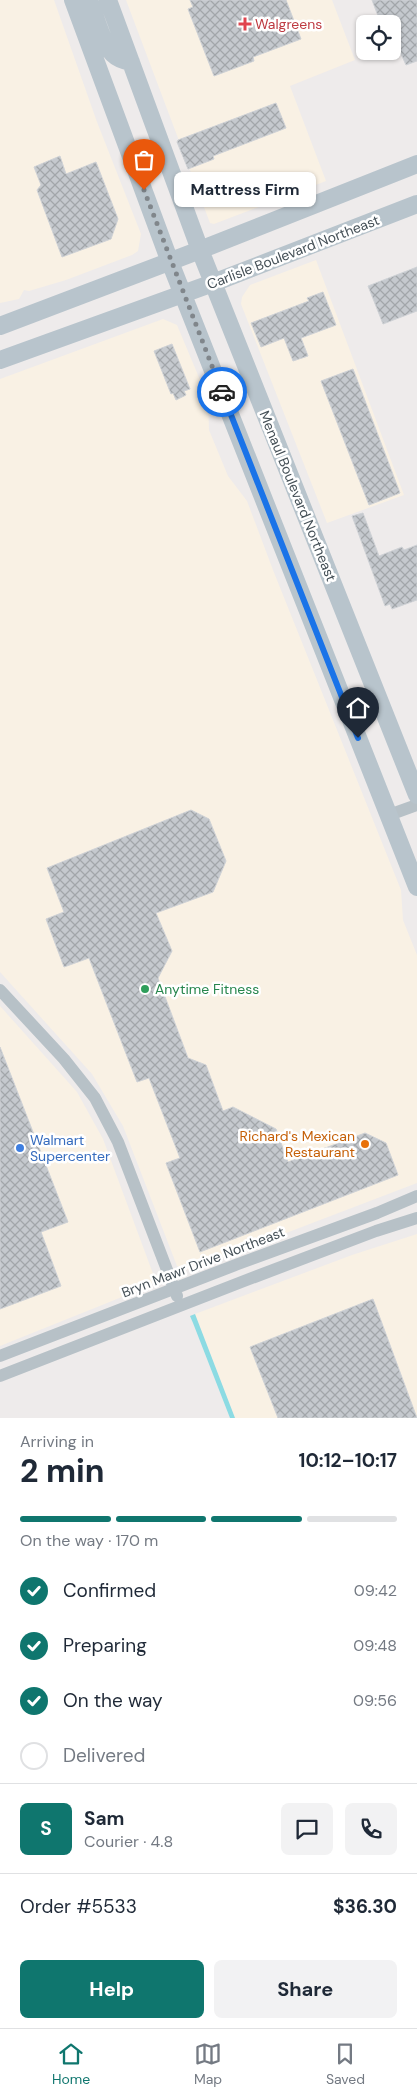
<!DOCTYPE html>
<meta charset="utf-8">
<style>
body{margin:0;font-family:"DM Sans",sans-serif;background:#f2f2f3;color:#1f2937;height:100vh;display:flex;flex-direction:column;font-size:19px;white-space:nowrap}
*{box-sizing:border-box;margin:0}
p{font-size:16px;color:#747a83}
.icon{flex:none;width:28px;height:28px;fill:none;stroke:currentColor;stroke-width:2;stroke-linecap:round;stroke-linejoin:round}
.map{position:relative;height:1418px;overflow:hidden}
.details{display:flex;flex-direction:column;background:#fff;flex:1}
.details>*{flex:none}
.tools{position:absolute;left:356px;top:15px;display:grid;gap:10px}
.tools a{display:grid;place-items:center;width:45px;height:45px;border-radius:8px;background:#fff;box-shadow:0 1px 4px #0004;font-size:25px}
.pin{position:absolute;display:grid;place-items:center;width:42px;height:42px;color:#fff;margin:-51px -21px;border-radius:50% 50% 50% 0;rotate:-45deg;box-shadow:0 0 5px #0007}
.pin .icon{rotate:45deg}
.courier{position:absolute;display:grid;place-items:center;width:50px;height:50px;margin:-25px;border:4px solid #1a73e8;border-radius:50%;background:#fff;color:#222;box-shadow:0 1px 6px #0007}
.bubble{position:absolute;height:35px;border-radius:8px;background:#fff;box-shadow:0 1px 4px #0004;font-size:16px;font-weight:700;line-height:35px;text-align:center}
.headline em{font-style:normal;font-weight:700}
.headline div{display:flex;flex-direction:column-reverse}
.headline{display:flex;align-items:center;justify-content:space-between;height:85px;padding:0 20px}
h1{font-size:32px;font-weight:700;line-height:38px}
.bar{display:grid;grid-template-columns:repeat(4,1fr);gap:8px 5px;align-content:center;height:60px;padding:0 20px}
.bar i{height:6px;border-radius:4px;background:#e0e1e3}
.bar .on{background:#0f766e}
.bar p{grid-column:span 4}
.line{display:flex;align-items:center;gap:12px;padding:0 20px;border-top:1px solid #e0e1e3}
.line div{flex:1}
.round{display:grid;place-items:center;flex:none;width:52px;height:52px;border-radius:8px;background:#f2f2f3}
ol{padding:0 20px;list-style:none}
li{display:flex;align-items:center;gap:15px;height:55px}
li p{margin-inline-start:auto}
li .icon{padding:5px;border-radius:50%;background:#0f766e;color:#fff;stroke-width:4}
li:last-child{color:#747a83}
li i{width:28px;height:28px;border:2px solid #e0e1e3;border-radius:50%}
.action{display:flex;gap:10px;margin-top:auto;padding:10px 20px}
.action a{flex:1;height:58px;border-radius:8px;background:#0f766e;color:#fff;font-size:20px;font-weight:700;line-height:58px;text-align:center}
.action a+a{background:#f2f2f3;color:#1f2937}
.tab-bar{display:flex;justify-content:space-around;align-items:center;height:70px;border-top:1px solid #e0e1e3;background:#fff;font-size:14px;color:#747a83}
.tab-bar a{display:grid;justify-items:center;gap:2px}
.tab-bar .on{color:#0f766e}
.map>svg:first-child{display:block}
.commercial{fill:#f9f1e4}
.water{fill:#8cdbe3}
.building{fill:url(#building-cross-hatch);stroke:#cfd2d6}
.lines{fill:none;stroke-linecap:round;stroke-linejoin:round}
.minor{stroke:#b7c1c7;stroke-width:12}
.secondary{stroke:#b8c4cc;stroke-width:18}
.done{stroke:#80868b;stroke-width:5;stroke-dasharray:0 9}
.route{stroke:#1a73e8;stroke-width:6}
.health-dot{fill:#e0444e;stroke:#fff;stroke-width:2}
.leisure-dot{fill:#2e9e5b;stroke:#fff;stroke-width:2}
.food-dot{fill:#e8710a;stroke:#fff;stroke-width:2}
.shop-dot{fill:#3f7fe0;stroke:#fff;stroke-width:2}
.labels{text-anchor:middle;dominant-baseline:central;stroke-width:5;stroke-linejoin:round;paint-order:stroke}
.health-label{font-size:14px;fill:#be3a42;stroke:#fff;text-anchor:start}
.street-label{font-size:14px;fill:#455057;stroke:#fff}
.leisure-label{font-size:14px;fill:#27864d;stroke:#fff;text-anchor:start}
.food-label{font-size:14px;fill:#c56008;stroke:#fff;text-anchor:end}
.shop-label{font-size:14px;fill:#366cbe;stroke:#fff;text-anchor:start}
</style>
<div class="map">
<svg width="417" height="1418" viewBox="0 0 417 1418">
<defs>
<pattern id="building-cross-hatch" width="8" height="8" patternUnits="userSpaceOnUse" patternTransform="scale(1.25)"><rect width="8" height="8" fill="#c5c9ce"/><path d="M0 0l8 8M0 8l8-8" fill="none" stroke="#a2a6aa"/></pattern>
</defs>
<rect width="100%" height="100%" fill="#eeebeb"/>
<path class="commercial" d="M0 0H54L97 122 141 234 138 251 132 255 66 280 29 291 24 290 19 299 0 303Z
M126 0H332L355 60 290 86 326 181 214 224 210 223Z
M316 260 404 495 327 523 241 304 242 297 250 285Z
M163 319 177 325 208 399 209 430 228 476 247 501 273 570 401 890 403 920 417 955V1183L189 1270 177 1266 123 1126 92 1074 0 972V379Z
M0 1006 77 1092 103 1139 155 1279 148 1289 143 1291 140 1285 122 1297 0 1346Z
M417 1234V1418H235L195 1314 352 1255Z"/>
<path class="water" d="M195 1314 235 1418H230L193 1323 190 1316Z"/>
<path class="building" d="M190 0H286L301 39 253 57 254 61 214 76 188 9 193 7Z
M372 0H417V61L406 65 401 54 392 57V24H381Z
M276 103 286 128 213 156 214 159 188 169 177 142 178 140Z
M60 156 66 174 96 162 118 219 111 239 62 257 37 190 41 185 34 167Z
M417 267V311L383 324 368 286Z
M323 292 336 325 301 338 308 356 293 361 284 338 261 347 251 323 309 301 307 298Z
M172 344 190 389 184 391 186 395 176 400 173 393 171 394 154 351Z
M353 369 400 493 369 505 321 381Z
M363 513 379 556 402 547 404 550 417 545V600L392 609 390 604 385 606 352 516Z
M191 810 209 819 226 861 213 892 156 913 172 951 158 978 188 1058 206 1065 223 1111 233 1107 276 1129 288 1162 365 1133 386 1143 398 1175 200 1252 166 1163 180 1158 149 1078 137 1082 89 958 64 967 46 919 64 912 47 868Z
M0 1047 68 1222 41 1232 61 1286 0 1309Z
M373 1299 417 1418H278L250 1347Z"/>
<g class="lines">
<path class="minor" d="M389 815 417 805
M0 990 64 1059 95 1098 118 1142 177 1296
M0 1356 238 1264 377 1213 417 1196
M0 1376 244 1281 376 1231 417 1218"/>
<path class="secondary" d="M73 0 170 262 417 887
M89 0C96 17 101 41 113 54 118 59 125 61 131 62
M108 0 200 250 417 795
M0 326 200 250 417 164
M0 360 213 283 417 204"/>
</g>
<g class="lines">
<path class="done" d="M144 190 222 392"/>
<path class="route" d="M222 392 358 738"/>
</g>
<path class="health-dot" d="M242.5 16.5h5v5h5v5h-5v5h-5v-5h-5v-5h5z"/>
<circle class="leisure-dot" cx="145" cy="989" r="5"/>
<circle class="food-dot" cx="365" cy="1144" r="5"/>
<circle class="shop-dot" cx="20" cy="1148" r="5"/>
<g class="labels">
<g class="health-label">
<text x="255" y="24">Walgreens</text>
</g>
<g class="street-label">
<text transform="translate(293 252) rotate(-21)">Carlisle Boulevard Northeast</text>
<text transform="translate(298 496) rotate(68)">Menaul Boulevard Northeast</text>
<text transform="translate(203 1262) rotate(-21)">Bryn Mawr Drive Northeast</text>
</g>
<g class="leisure-label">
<text x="155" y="989">Anytime Fitness</text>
</g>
<g class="food-label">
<text x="355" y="1136">Richard's Mexican<tspan x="355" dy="16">Restaurant</tspan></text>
</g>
<g class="shop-label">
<text x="30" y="1140">Walmart<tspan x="30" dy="16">Supercenter</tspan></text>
</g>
</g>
</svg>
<div class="tools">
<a><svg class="icon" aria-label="locate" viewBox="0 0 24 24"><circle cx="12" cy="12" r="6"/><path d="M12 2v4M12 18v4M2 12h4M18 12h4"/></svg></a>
</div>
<div class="pin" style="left:144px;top:190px;background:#ea580c"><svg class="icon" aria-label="bag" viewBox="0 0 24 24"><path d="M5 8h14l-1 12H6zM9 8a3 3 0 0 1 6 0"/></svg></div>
<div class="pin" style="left:358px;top:738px;background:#1f2937"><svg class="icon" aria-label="home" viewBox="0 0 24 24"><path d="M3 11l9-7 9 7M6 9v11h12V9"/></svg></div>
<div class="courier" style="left:222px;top:392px"><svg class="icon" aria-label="car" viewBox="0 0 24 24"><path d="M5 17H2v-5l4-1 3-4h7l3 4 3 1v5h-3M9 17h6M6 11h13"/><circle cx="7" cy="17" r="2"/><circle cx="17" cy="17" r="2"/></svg></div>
<div class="bubble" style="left:174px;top:172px;width:142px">Mattress Firm</div>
</div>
<section class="details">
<div class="headline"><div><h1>2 min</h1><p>Arriving in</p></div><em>10:12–10:17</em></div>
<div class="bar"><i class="on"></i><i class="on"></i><i class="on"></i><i></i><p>On the way · 170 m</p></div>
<ol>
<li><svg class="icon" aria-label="check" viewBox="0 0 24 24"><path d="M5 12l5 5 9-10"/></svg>Confirmed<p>09:42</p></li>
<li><svg class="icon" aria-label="check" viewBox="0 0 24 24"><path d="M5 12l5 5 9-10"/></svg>Preparing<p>09:48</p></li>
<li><svg class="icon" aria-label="check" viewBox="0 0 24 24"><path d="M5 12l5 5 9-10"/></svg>On the way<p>09:56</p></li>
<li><i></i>Delivered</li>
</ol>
<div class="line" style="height:90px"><b class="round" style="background:#0f766e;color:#fff">S</b><div><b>Sam</b><p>Courier · 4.8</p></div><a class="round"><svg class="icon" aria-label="chat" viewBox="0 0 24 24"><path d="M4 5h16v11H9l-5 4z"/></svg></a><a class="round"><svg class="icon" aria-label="phone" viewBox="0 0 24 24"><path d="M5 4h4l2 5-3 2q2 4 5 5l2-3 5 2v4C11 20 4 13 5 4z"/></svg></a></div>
<div class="line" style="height:65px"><div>Order #5533</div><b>$36.30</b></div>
<div class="action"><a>Help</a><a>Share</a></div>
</section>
<nav class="tab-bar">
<a class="on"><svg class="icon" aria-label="home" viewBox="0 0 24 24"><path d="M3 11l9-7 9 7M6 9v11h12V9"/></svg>Home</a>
<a><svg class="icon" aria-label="map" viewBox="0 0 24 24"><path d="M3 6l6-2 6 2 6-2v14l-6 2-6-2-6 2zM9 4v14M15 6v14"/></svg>Map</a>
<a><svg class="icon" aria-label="saved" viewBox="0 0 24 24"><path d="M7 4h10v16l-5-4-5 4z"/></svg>Saved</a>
</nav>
